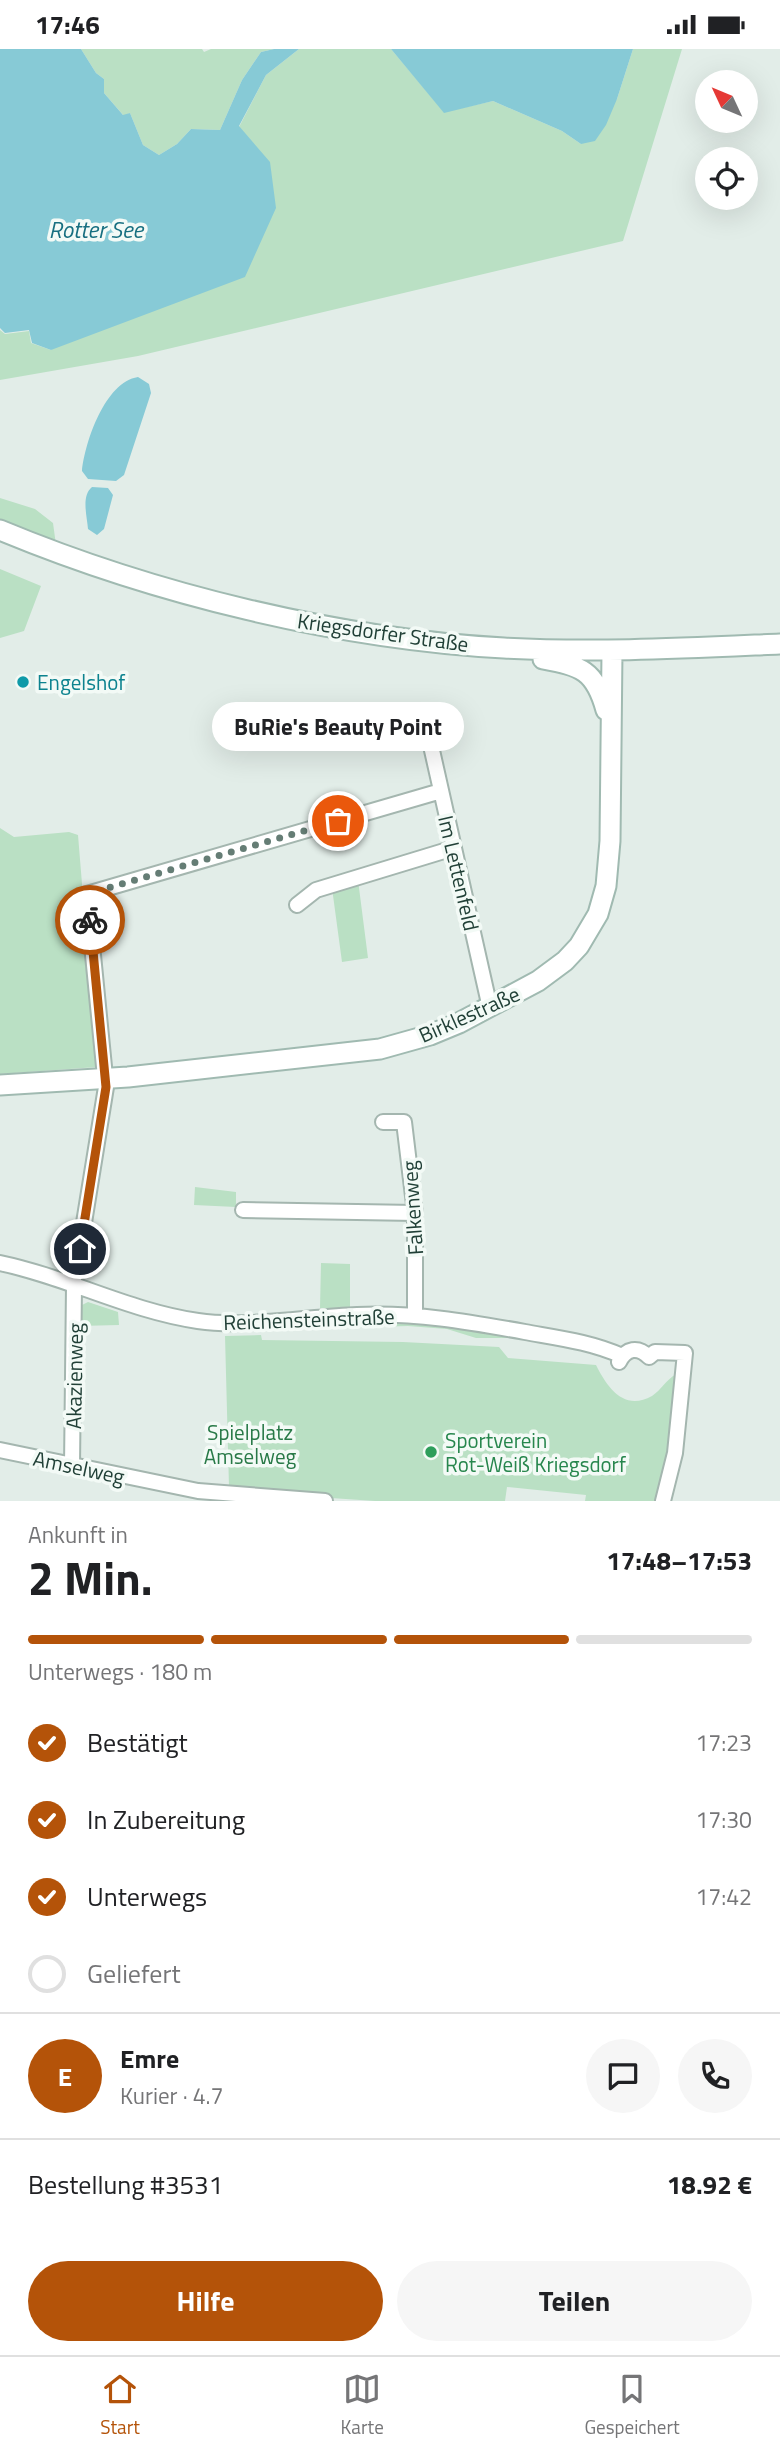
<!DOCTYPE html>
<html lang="de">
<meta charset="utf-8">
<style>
body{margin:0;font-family:"Titillium Web",sans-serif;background:#f6f6f6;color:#202124;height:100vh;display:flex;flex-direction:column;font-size:26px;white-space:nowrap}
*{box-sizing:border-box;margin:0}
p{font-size:23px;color:#757577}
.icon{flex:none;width:38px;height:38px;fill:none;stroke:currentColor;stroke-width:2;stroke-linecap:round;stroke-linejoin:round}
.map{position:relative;height:1452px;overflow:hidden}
.drawer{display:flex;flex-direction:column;background:#fff;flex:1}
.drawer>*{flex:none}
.needle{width:46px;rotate:314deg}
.fabs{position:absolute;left:695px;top:21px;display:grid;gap:14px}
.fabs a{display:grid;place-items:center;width:63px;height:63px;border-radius:50%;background:#fff;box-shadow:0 7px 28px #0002;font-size:35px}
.pin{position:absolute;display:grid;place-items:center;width:60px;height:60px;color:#fff;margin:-30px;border:4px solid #fff;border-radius:50%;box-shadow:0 2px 7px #0007}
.courier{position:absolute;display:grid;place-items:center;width:70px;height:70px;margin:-35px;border:5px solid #b45309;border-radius:50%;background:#fff;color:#222;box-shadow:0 2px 9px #0007}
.bubble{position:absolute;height:49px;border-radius:24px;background:#fff;box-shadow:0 7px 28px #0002;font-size:23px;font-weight:700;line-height:49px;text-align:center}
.summary em{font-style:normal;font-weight:700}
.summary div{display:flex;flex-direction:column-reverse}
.summary{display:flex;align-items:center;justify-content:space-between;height:119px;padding:0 28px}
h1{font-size:46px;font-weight:700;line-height:52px}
.bar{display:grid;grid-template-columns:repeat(4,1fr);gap:10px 7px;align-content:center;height:84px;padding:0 28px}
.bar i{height:9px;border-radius:5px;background:#e0e0e0}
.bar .on{background:#b45309}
.bar p{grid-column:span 4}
.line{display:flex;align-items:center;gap:18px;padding:0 28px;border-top:2px solid #e0e0e0}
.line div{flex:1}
.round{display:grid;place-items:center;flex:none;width:74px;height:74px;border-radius:37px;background:#f6f6f6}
ol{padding:0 28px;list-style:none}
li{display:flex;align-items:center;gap:21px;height:77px}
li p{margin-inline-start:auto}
li .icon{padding:7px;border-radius:50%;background:#b45309;color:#fff;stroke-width:4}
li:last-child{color:#757577}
li i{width:38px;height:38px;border:4px solid #e0e0e0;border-radius:50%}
.action{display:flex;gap:14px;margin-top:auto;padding:14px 28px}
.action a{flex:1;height:80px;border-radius:42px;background:#b45309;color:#fff;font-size:28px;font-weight:700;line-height:80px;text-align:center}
.action a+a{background:#f6f6f6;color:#202124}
.status{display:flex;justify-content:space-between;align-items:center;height:49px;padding:0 35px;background:#fff;direction:ltr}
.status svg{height:19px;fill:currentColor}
.tab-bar{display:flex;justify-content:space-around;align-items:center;height:98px;border-top:2px solid #e0e0e0;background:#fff;font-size:19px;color:#757577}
.tab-bar a{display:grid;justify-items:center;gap:4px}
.tab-bar .on{color:#b45309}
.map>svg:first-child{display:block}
.green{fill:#bae0c4}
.water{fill:#87cad6}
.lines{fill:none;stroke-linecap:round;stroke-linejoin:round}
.street-casing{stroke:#a4b6af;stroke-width:18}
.secondary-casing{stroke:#a0bab1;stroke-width:23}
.street{stroke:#fff;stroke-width:14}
.secondary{stroke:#fff;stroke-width:19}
.done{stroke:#657d75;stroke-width:7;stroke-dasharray:0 12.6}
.route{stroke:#b45309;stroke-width:9}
.culture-dot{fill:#0f9aa8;stroke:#f3faf6;stroke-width:2.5}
.leisure-dot{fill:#2e9e5b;stroke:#f3faf6;stroke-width:2.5}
.labels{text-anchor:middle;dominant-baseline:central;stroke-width:7;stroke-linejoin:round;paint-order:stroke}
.street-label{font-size:21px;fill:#214037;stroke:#f3faf6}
.culture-label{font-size:21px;fill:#0d838f;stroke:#f3faf6;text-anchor:start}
.park-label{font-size:21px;fill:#287947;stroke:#f3faf6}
.leisure-label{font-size:21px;fill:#27864d;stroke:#f3faf6;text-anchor:start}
.water-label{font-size:23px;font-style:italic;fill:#176f80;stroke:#f3faf6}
</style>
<div class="status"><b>17:46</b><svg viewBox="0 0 49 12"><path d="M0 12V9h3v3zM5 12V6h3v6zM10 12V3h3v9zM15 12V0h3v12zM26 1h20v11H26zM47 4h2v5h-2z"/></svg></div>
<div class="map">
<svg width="780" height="1452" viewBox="0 0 780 1452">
<rect width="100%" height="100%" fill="#e2ede8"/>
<path class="green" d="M81 0H202L204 3 211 0H274L261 3 242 31 220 81 191 80 177 95 159 106 143 96 130 64 124 67 104 44V30L96 24Z
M299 0H391L444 63 493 52 562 82 581 95 617 50 633 0H682L623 192 138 307 0 331V281L5 285 29 282 31 294 51 301 269 113 239 78 266 26Z
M0 449 35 460 53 474 56 496 0 476Z
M0 520 41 537 24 582 0 589Z
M0 779 14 788 69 783 78 786 97 1018 0 1025Z
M358 831 368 909 342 913 332 839Z
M195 1138 236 1143V1158L194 1156Z
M321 1214 350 1215V1259H320Z
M88 1253 118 1263 119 1276 79 1277 80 1257Z
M393 1273 433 1274 509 1286V1289H476L447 1280 408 1277 302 1280 299 1276Z
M261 1286 262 1291 403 1293 499 1298 508 1309 596 1316C607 1338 624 1363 652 1347 661 1341 666 1331 676 1325L670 1402 658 1452H585L586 1446 507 1438 505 1452H375L287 1446 229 1438 225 1287Z"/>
<path class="water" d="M0 0H81L96 24 104 30V44L123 66 130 64 143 96 159 106 177 95 191 80 220 81 242 31 261 3 274 0H299L266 26 239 77 270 113 276 159 245 228 51 301 32 294 29 281 5 284 0 279Z
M391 0H633L617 50 606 76 595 92 581 95 562 82 493 52 444 64Z
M138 328 149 335 151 344 124 426 116 432 88 430 82 422C85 393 105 333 138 328Z
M92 438 108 439 113 446 104 480 97 486 88 480C87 467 81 447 92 438Z"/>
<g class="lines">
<g class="street-casing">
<path id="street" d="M429 688 490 959
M297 856 316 841 454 799
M383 1073H404L415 1164V1267
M243 1161 415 1164
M0 1214C67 1228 129 1262 198 1272 244 1279 308 1268 357 1266 413 1263 469 1273 525 1283 558 1289 591 1293 622 1307
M72 1236 76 1223 106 1038 87 845 441 742
M619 1313C626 1299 638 1297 649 1308L655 1303 685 1304 675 1404 663 1452
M0 1401 198 1442 325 1452
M72 1417 74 1237"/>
</g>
<g class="secondary-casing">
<path id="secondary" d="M0 481C154 545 338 590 504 599 596 604 688 599 780 595
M543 610C581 617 595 621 606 661
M0 1036 128 1028 380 1000 430 986 459 974 538 932 565 912 579 897 598 865 606 837 610 792 612 602"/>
</g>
<use href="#street" class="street"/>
<use href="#secondary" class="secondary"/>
</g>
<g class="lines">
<path class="done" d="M90 871 87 845 338 772"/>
<path class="route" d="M80 1200 106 1038 90 871"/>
</g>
<circle class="culture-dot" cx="23" cy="633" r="7"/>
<circle class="leisure-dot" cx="431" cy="1403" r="7"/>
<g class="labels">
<g class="street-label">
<text transform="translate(383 583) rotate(8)">Kriegsdorfer Straße</text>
<text transform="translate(459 824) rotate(77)">Im Lettenfeld</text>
<text transform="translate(469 965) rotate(-24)">Birklestraße</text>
<text transform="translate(412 1159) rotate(-94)">Falkenweg</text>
<text transform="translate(309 1270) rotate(-2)">Reichensteinstraße</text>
<text transform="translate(74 1327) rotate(-89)">Akazienweg</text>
<text transform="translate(79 1418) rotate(12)">Amselweg</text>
</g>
<g class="culture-label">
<text x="37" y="633">Engelshof</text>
</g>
<g class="park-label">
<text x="250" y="1383">Spielplatz<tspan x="250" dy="24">Amselweg</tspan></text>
</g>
<g class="leisure-label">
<text x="445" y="1391">Sportverein<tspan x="445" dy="24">Rot-Weiß Kriegsdorf</tspan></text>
</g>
<g class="water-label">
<text x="96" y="180">Rotter See</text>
</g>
</g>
</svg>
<div class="fabs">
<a><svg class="needle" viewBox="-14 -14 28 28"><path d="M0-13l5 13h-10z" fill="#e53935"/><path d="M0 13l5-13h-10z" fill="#757577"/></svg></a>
<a><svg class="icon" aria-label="locate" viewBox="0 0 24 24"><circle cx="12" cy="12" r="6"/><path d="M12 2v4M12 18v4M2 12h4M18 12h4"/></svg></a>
</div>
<div class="pin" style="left:338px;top:772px;background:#ea580c"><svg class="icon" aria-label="bag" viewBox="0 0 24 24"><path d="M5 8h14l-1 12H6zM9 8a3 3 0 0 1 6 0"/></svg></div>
<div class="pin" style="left:80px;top:1200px;background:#1f2937"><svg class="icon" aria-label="home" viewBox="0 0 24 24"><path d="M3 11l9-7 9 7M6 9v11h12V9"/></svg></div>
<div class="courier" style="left:90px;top:871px"><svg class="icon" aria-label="bike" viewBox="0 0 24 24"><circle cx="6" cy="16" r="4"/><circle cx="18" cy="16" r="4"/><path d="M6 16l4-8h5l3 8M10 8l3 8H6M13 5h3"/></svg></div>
<div class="bubble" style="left:212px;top:653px;width:252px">BuRie's Beauty Point</div>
</div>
<section class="drawer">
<div class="summary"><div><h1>2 Min.</h1><p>Ankunft in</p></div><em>17:48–17:53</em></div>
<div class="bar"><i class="on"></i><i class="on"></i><i class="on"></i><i></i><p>Unterwegs · 180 m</p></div>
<ol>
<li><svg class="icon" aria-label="check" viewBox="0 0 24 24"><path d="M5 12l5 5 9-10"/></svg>Bestätigt<p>17:23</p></li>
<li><svg class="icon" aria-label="check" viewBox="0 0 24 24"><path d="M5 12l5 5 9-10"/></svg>In Zubereitung<p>17:30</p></li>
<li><svg class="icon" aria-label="check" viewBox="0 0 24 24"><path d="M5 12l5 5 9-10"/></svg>Unterwegs<p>17:42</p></li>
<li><i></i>Geliefert</li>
</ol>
<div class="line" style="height:126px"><b class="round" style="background:#b45309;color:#fff">E</b><div><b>Emre</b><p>Kurier · 4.7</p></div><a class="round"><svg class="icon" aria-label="chat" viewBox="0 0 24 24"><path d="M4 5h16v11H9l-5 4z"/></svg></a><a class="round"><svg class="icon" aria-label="phone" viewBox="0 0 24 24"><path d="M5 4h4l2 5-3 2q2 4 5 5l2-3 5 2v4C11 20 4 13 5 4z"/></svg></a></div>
<div class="line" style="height:91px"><div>Bestellung #3531</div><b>18.92 €</b></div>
<div class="action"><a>Hilfe</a><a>Teilen</a></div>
</section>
<nav class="tab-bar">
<a class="on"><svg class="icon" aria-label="home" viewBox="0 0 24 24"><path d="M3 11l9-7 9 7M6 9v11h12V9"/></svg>Start</a>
<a><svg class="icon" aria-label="map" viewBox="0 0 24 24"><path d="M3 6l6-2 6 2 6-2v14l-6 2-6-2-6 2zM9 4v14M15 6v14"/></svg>Karte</a>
<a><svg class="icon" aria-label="saved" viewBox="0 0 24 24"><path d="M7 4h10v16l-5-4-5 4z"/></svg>Gespeichert</a>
</nav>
